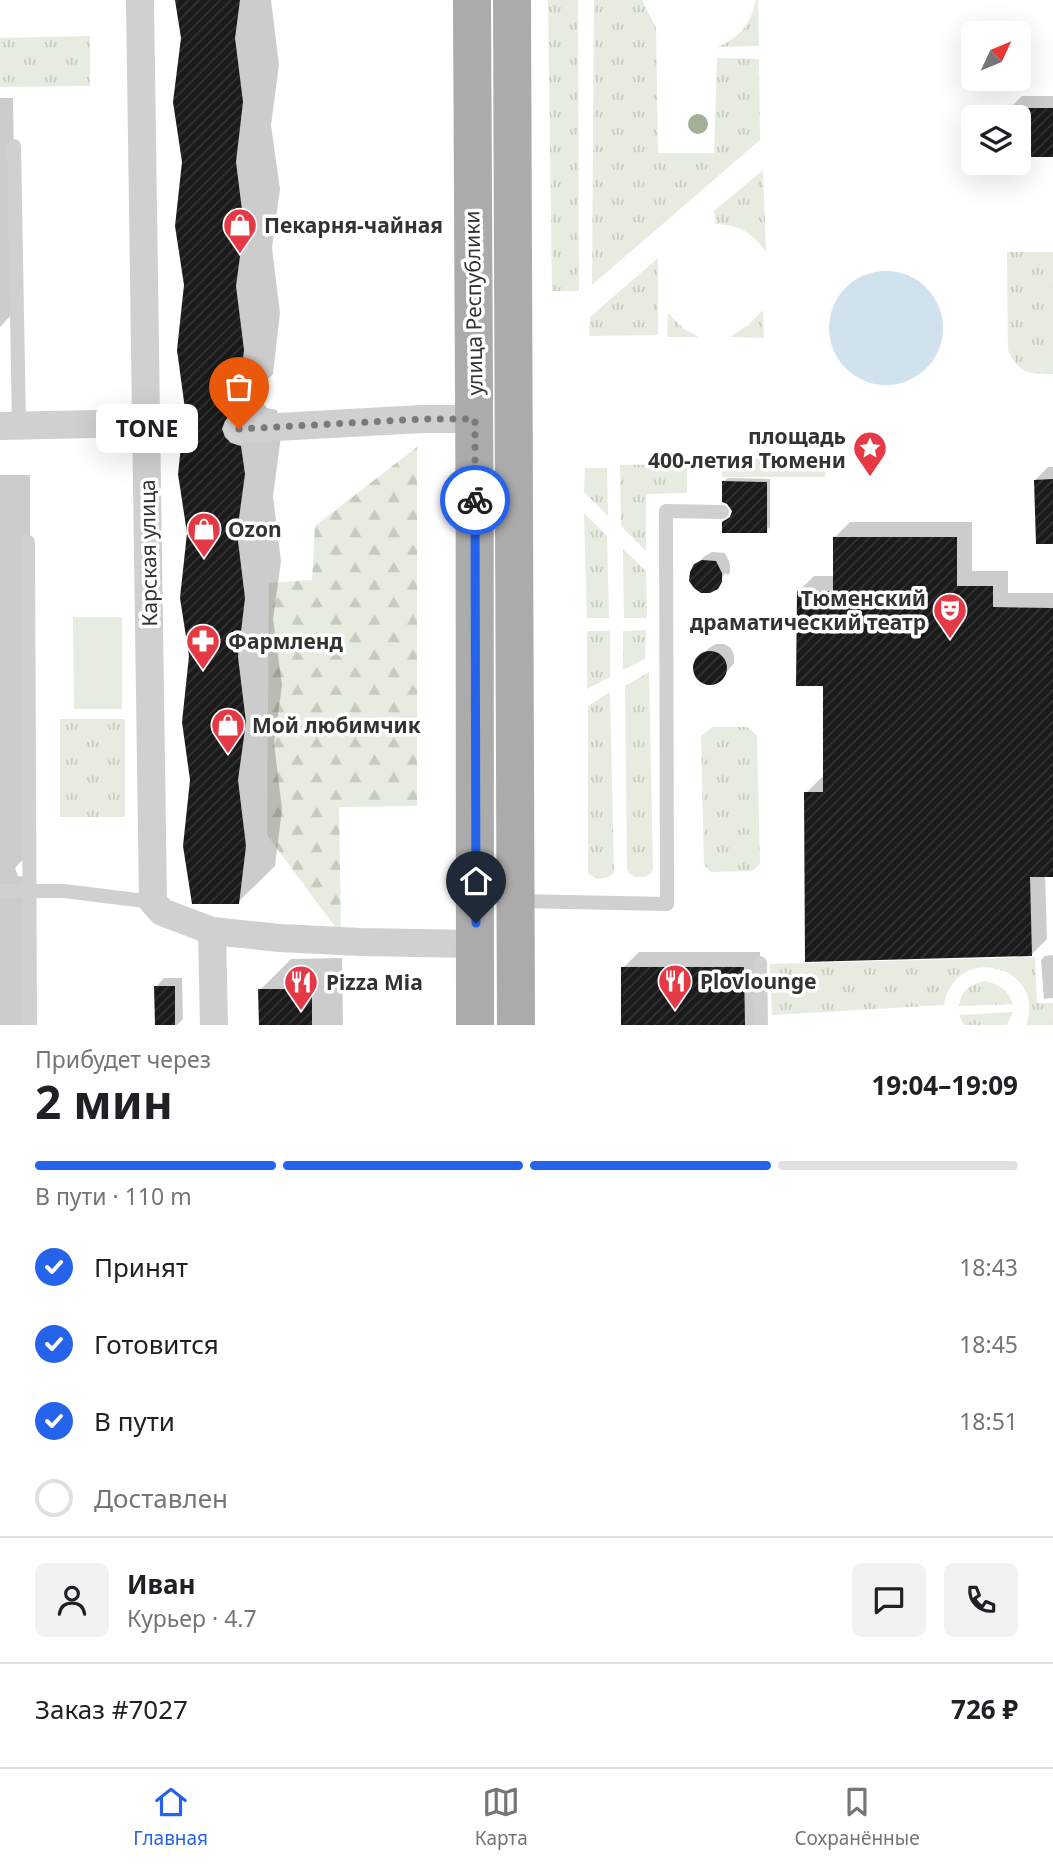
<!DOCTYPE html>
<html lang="ru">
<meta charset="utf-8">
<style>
body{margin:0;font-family:"Noto Sans",sans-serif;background:#f2f2f2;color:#202124;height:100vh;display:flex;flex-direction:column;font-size:26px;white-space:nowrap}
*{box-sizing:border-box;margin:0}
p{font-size:23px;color:#757577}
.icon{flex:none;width:38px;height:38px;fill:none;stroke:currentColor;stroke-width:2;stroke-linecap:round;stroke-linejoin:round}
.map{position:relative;height:1025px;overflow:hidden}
.sheet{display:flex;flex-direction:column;background:#fff;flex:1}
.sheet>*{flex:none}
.needle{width:46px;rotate:46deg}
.buttons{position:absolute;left:961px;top:21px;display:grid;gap:14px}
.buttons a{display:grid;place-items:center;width:70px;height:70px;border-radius:10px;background:#fff;box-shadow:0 7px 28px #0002;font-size:35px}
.pin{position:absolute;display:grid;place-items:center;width:60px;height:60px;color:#fff;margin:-72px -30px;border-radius:50% 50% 50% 0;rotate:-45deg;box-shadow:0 0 7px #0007}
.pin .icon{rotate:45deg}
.courier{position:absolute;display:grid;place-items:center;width:70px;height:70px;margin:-35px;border:5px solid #2563eb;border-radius:50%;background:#fff;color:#222;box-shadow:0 2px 9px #0007}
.bubble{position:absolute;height:49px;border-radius:10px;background:#fff;box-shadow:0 7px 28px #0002;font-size:23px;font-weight:700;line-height:49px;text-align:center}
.headline em{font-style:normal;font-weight:700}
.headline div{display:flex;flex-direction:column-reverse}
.headline{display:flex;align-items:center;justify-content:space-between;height:119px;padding:0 35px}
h1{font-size:46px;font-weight:700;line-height:52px}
.bar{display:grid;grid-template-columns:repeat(4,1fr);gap:10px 7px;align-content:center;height:84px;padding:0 35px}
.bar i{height:9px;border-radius:5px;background:#e0e0e0}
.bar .active{background:#2563eb}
.bar p{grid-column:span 4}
.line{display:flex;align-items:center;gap:18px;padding:0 35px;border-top:2px solid #e0e0e0}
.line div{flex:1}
.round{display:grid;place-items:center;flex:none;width:74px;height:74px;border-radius:10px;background:#f2f2f2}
ol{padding:0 35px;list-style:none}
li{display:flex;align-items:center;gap:21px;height:77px}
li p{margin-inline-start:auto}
li .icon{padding:7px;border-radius:50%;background:#2563eb;color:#fff;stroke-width:4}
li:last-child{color:#757577}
li i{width:38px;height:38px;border:4px solid #e0e0e0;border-radius:50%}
.tabs{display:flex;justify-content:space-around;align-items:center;height:98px;border-top:2px solid #e0e0e0;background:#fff;font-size:19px;color:#757577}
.tabs a{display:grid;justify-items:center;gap:4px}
.tabs .active{color:#2563eb}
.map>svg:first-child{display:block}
.grass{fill:url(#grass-tufts)}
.forest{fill:url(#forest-firs)}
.pitch{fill:#e6ecdf}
.water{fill:#cfe2ee}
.shadow{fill:#0003}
.building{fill:url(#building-hatch)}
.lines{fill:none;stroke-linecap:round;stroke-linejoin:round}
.lane{stroke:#d0d0d0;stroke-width:14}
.street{stroke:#d0d0d0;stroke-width:28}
.primary{stroke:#ababab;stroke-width:38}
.tree{fill:#a2b095}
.done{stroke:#7a7a7a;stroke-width:7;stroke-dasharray:0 12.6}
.route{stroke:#2563eb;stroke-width:9}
.labels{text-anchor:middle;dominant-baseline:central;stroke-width:7;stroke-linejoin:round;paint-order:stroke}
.poi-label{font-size:21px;font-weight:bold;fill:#333;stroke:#fff;text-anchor:start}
.street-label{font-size:21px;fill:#333;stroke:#fff}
</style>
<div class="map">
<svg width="1053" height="1025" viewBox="0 0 1053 1025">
<defs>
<pattern id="grass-tufts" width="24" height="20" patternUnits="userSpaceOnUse" patternTransform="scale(1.75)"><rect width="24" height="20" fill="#e6ecdf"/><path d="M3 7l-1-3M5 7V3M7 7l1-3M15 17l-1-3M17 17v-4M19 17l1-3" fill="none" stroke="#c6cbc0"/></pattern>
<pattern id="forest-firs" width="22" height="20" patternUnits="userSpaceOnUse" patternTransform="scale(1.75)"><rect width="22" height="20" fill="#e6ecdf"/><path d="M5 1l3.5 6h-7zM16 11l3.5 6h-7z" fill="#c6cbc0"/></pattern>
<pattern id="building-hatch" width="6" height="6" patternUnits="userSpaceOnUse" patternTransform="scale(1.75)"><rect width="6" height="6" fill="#1a1a1a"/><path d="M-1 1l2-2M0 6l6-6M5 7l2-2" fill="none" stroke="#333"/></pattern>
</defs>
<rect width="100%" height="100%" fill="#fff"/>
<path class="grass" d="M548 0H578L579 291H552Z
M594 0H642L656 28 658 153H714L717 58 759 59 760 140 592 285Z
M756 0H758L759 46 718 47C741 36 750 25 756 0Z
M90 36V86L0 87V38Z
M763 170 766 251C750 232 740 225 716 224L714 211Z
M1007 252H1053V374C1027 374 1020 374 1008 350Z
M658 258V335L589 336 590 317Z
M763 310 764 338 730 337 748 325Z
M668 313 684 329 699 337H667Z
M722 458 825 459V477H722Z
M687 464V493L646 494V551L621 526 620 465Z
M585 468H607L608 516 584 492Z
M584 513 607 536 609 618H587Z
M623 549 646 571 647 618H624Z
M646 630 645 659 623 670V631Z
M587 631H610V677L587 689Z
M649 672 653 870C646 880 634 880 627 870L625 686Z
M610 692 614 872 609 877 597 879 588 873V706Z
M60 719H125V817H60Z
M712 727H747L757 735 760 864 752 871 711 872 704 865 701 736Z
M1035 957 1037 1003H1053V1025H1026C1048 967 956 940 944 1005L772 1015 770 964Z
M985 981C999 984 1008 990 1013 1004L959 1006C961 991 970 984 985 981Z
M1013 1012 1007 1025H964L959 1015Z"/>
<path class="forest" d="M417 447V806L339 807 341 935 267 835 269 583 312 580 315 526Z"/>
<path class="pitch" d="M73 617H122V709H74Z"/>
<path class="water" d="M829 328a57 57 0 1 1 114 0a57 57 0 1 1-114 0Z"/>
<path class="shadow" d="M176 0H271L279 65 271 125 280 189 272 248 280 313 273 374 259 388 258 392 261 401 267 408 277 410 281 436 273 496 281 561 273 619 282 685 274 743 282 809 275 866 238 902 192 780 182 38Z
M1022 96H1053V155L1018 117H1009V109Z
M0 98H13L16 310 0 327Z
M1048 467H1053V531L1035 480Z
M0 475H30V847L26 856 15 868 18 876 26 877 27 1025H0Z
M727 478 770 479V527L766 531 723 522 732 516 733 511 724 482Z
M850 522H972V571H1008V593H1053V875H1045L1047 939 1031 955 806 793 822 777H825V684L798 592 814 576H835V537Z
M712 552 725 553 730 564V572L728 575 725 573 719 584 695 565 705 556Z
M716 644H724L731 648 734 655V663L721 679 714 683H706L699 678 696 672V664L709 648Z
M639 952H760V1019L754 1025H623V968Z
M1053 955V998L1044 999 1041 960 1045 956Z
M342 958 343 1025H261L260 990 291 959Z
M164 978H182L183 1019 177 1025H156V987Z"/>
<path class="building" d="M175 0H240L235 38 243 102 236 162 244 226 236 286 244 350 237 413 229 416 225 421 222 429 225 437 231 443 241 446 245 474 237 533 245 598 238 657 246 722 238 780 246 846 239 904H192L183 846 190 780 182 722 189 656 180 598 187 533 178 474 185 409 177 350 184 285 175 226 182 162 173 102 181 38Z
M1018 108H1053V157H1018Z
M1053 479V544H1036L1034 480Z
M722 481 767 482V533H722V522L730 517 732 511 727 504 722 502Z
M833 537H957V586H993V607L1053 608V877H1030L1032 956 805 962 804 792H823V686H796L797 591H833Z
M702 560 716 561 722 573V582L718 589 710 593H701L694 588 689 581 690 572 694 564Z
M693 668a17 17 0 1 1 34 0a17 17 0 1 1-34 0Z
M621 967H744L745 1025H621Z
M154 986H175V1025H155Z
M258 989H312V1025H259Z"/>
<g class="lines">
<path class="lane" d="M14 146 19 426
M28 542 30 1025
M0 891H64L153 902
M518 901 667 904 666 511 722 512
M760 963 761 1025"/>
<path class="street" d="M140 0 153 902 162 912 212 931 214 1025
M0 426 146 423
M239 429 422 419H475
M212 931 280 938 360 942 476 944"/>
<path class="primary" d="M472 0C473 342 477 683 475 1025
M512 0 516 1025"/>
</g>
<circle class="tree" cx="698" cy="124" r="10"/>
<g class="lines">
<path class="done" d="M239 429 422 419H475V500"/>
<path class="route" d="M475 500 476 923"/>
</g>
<defs>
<g id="shop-pin" transform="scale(1.75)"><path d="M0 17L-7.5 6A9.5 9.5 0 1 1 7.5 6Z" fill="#e63946" stroke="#fff"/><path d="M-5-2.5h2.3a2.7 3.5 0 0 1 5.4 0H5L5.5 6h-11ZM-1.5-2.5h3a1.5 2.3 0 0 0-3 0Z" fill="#fff"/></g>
<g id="sight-pin" transform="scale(1.75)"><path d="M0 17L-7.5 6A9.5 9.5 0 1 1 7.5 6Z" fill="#e63946" stroke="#fff"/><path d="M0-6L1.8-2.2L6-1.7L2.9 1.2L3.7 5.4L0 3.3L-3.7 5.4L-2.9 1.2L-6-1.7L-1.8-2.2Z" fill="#fff"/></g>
<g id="theatre-pin" transform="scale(1.75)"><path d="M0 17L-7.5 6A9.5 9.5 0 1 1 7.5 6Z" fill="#e63946" stroke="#fff"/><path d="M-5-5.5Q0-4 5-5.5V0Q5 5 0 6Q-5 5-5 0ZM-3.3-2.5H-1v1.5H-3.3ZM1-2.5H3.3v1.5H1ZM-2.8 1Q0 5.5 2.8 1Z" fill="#fff"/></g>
<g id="pharmacy-pin" transform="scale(1.75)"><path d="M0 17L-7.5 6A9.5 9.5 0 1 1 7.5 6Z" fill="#e63946" stroke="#fff"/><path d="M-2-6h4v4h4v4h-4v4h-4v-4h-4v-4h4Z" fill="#fff"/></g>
<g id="restaurant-pin" transform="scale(1.75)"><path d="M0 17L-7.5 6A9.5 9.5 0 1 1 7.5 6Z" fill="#e63946" stroke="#fff"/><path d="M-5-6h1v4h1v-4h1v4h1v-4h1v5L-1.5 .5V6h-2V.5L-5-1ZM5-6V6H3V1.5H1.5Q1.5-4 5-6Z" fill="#fff"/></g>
</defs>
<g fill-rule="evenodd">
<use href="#shop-pin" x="240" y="225"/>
<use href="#sight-pin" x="870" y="448"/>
<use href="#shop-pin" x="204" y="529"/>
<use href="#theatre-pin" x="950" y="610"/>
<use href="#pharmacy-pin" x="203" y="641"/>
<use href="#shop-pin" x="228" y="725"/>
<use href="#restaurant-pin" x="675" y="981"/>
<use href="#restaurant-pin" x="301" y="982"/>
</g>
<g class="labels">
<g class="poi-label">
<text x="264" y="225">Пекарня-чайная</text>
<text x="846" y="436" text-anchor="end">площадь<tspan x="846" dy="24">400-летия Тюмени</tspan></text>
<text x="228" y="529">Ozon</text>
<text x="926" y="598" text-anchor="end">Тюменский<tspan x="926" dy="24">драматический театр</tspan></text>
<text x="228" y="641">Фармленд</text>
<text x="252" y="725">Мой любимчик</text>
<text x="700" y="981">Plovlounge</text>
<text x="326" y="982">Pizza Mia</text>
</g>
<g class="street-label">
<text transform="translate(473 303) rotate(-91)">улица Республики</text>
<text transform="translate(148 553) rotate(-91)">Карская улица</text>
</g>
</g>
</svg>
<div class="buttons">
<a><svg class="needle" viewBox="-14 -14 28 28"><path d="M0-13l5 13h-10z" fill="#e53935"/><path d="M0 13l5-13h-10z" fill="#757577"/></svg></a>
<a><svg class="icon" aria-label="layers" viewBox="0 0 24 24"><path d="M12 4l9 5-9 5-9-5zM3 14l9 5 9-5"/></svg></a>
</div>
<div class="pin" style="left:239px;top:429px;background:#ea580c"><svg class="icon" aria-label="bag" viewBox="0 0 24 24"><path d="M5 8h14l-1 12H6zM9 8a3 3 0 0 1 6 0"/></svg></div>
<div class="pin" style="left:476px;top:923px;background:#1f2937"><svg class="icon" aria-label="home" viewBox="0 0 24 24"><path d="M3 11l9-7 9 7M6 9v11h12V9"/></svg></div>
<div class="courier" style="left:475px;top:500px"><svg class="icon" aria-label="bike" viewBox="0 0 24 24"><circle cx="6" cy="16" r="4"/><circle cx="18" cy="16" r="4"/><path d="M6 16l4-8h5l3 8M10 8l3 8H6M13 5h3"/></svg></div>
<div class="bubble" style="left:96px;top:404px;width:102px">TONE</div>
</div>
<section class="sheet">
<div class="headline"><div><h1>2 мин</h1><p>Прибудет через</p></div><em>19:04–19:09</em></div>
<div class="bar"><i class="active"></i><i class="active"></i><i class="active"></i><i></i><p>В пути · 110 m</p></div>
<ol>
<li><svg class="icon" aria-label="check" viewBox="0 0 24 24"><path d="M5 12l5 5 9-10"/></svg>Принят<p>18:43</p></li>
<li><svg class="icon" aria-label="check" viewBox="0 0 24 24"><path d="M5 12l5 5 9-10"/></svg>Готовится<p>18:45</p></li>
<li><svg class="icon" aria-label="check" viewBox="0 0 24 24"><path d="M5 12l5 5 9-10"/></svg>В пути<p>18:51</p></li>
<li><i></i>Доставлен</li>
</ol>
<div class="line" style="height:126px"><a class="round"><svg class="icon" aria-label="person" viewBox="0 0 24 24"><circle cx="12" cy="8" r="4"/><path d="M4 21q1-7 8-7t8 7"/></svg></a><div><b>Иван</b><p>Курьер · 4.7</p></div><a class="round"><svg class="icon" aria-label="chat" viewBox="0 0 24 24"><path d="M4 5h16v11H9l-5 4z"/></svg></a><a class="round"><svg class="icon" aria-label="phone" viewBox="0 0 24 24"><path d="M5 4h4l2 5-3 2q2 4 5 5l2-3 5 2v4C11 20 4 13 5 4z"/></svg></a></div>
<div class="line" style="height:91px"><div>Заказ #7027</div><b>726 ₽</b></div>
</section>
<nav class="tabs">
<a class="active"><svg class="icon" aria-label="home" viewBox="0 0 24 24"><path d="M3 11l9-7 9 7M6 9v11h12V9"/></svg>Главная</a>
<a><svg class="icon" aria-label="map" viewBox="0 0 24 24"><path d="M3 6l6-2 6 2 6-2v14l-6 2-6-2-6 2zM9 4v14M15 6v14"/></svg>Карта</a>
<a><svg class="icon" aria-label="saved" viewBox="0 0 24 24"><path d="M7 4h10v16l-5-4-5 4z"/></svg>Сохранённые</a>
</nav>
